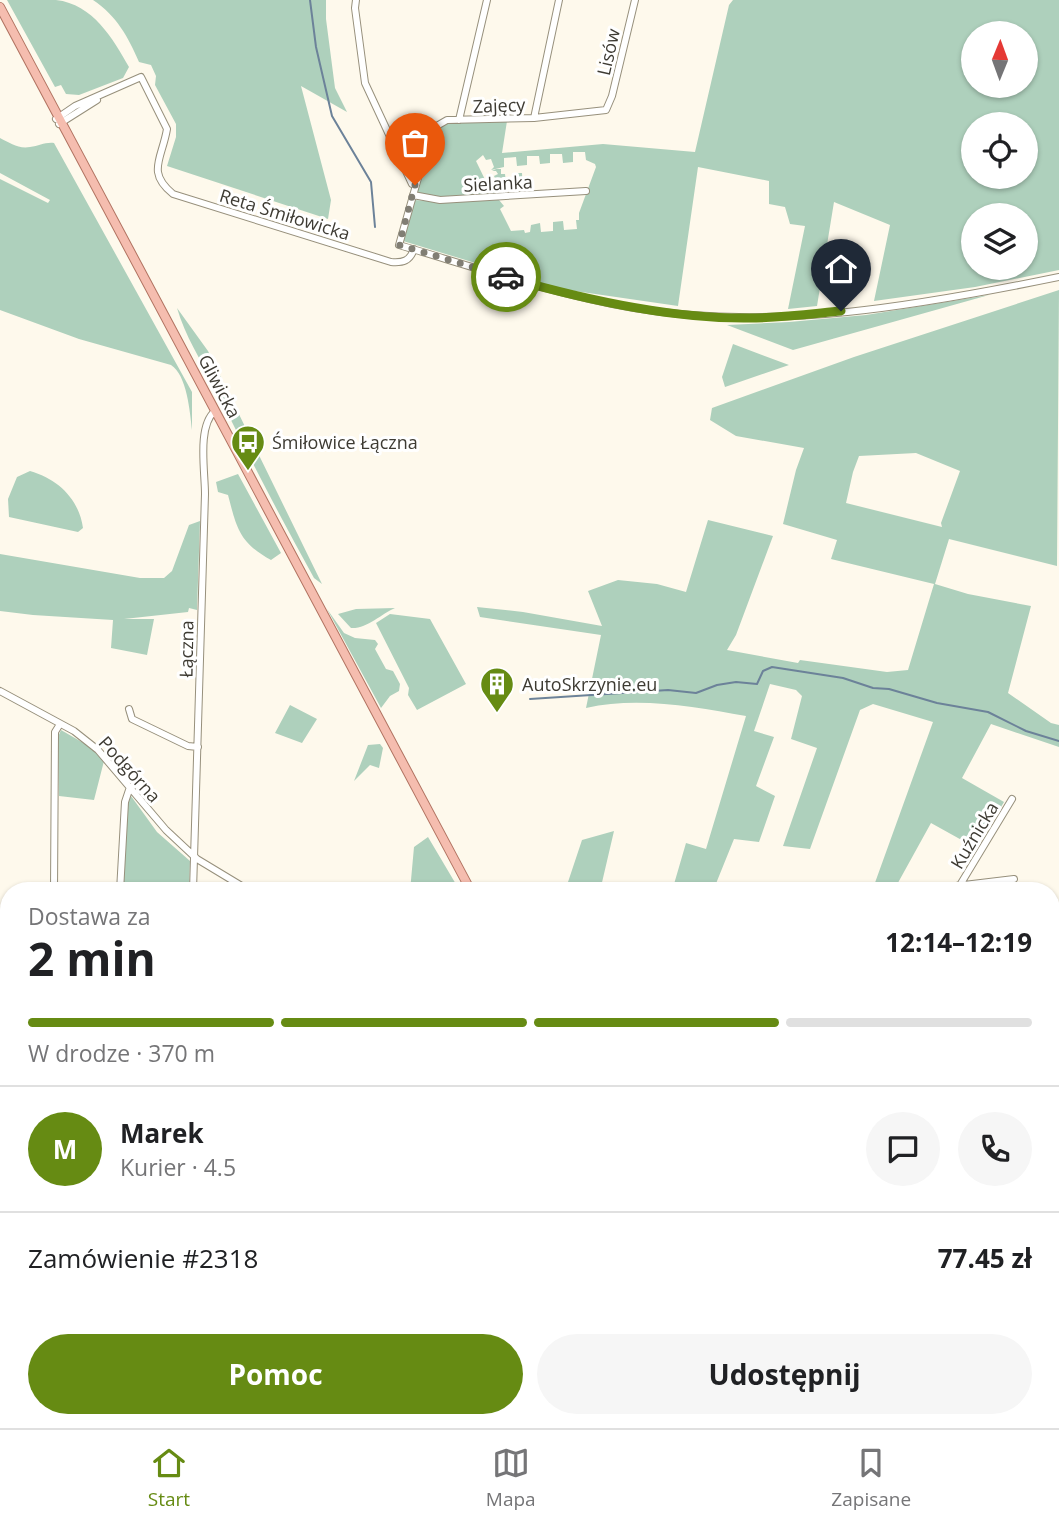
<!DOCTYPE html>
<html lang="pl">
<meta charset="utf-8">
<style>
body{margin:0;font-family:"Open Sans",sans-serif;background:#f6f6f6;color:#202124;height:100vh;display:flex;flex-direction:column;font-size:26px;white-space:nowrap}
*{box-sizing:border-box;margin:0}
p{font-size:23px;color:#757577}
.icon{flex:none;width:38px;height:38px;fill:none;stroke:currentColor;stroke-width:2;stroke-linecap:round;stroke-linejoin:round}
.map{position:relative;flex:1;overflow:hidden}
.details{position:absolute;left:0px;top:882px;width:1060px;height:546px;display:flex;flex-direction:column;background:#fff;border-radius:28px 28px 0 0;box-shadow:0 2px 5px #0004}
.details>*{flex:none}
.needle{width:46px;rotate:1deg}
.tools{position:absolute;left:961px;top:21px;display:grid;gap:14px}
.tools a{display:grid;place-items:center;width:77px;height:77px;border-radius:50%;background:#fff;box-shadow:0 2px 5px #0004;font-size:35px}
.pin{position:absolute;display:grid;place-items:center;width:60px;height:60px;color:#fff;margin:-72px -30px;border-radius:50% 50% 50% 0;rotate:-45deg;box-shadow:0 0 7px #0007}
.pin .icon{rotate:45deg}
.courier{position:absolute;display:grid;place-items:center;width:70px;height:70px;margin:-35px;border:5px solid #668b13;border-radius:50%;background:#fff;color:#222;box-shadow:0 2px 9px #0007}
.head em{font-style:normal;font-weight:700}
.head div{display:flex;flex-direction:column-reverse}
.head{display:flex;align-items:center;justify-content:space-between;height:119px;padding:0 28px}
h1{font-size:46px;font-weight:700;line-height:52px}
.bar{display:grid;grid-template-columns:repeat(4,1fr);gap:10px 7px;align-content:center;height:84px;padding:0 28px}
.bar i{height:9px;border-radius:5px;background:#e0e0e0}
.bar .current{background:#668b13}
.bar p{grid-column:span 4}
.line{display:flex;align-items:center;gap:18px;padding:0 28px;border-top:2px solid #e0e0e0}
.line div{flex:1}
.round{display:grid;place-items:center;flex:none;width:74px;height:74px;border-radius:37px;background:#f6f6f6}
.primary-button{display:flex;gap:14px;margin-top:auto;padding:14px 28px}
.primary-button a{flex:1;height:80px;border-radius:42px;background:#668b13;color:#fff;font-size:28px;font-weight:700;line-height:80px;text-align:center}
.primary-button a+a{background:#f6f6f6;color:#202124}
.tabs{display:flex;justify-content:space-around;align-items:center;height:98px;border-top:2px solid #e0e0e0;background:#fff;font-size:19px;color:#757577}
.tabs a{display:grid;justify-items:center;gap:4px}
.tabs .current{color:#668b13}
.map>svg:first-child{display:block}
.green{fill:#aed0bc;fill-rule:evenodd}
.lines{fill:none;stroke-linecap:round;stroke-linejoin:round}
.stream{stroke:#6c8299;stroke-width:2}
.minor-casing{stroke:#97907c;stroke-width:8}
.major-casing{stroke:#b17361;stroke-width:10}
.minor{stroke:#fff;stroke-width:6}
.major{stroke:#f5bdaf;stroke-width:8}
.done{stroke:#817e74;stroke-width:7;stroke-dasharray:0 12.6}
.route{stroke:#668b13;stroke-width:9}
.labels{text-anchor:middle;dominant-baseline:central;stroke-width:6;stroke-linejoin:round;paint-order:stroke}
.street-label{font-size:18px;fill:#3e3b33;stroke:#fff}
.poi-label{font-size:18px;fill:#3e3b33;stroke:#fff;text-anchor:start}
</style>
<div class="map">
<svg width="1059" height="1428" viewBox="0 0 1059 1428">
<rect width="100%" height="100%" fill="#fef9ec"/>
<path class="green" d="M7 0C23 0 40 0 56 0 93 4 113 39 129 67L123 78 79 95 66 94 61 85 55 87Z
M93 0H326V19L335 88 347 112 301 86 331 200 328 219 167 166 176 137V124L155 85 156 76 151 65 139 62C128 37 117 16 93 0Z
M733 0H1059V270L975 287 874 301 890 225 834 202 817 306 788 309 805 226 790 224 785 207 769 204V181L698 167 678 306 561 289 403 241 415 200 439 202 499 200 504 206 500 209 511 231 524 230 525 233 530 232 531 225 540 223 541 232 553 231V222L563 221 564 230 577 229 576 220H579V213L596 167 595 164 586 160 585 152H573V162L563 163 562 154H550V163L540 164 539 156H527V165L517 166 516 157 504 158V167L491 170 494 167 491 159 486 160 483 155 476 161 491 192 496 190 495 194 441 198 419 193 417 191 432 140 440 126 451 123 507 121 502 153 603 144 695 152 729 5ZM973 33H1026V86H973ZM973 124H1026V177H973ZM973 215H1026V268H973Z
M0 138C10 143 18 149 30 147 39 146 45 142 54 143L192 392V430C190 412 187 375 171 365L79 339 0 310V179L48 203 50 200 0 173Z
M496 169H501V174H505L506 183 518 182 517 173H522L523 193 522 189H506V194L502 193 494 176 498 174 496 171H492Z
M1059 290 1057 566 949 539 935 584 968 594 1031 606 1008 693 1051 723 1059 725V747L991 724 962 778 1004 802 976 848 931 823 894 890 872 891 933 722 873 704 860 710 810 849 783 846 817 748 791 739 802 696 796 690 770 684 754 731 774 737 756 786 775 796 759 842 734 839 713 891H672L686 843 706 849 746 716C695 707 638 696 586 708L601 635 480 617 477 607 523 612 602 626 588 591 618 580 657 584 686 592 708 520 773 536 736 635 727 650 798 663 800 660 887 672 908 670 934 584 831 559 837 540 783 524 796 470 804 448 736 436 710 420 712 408 854 357ZM916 453 960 471 941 523 942 527 846 503 853 472 859 456Z
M989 295 793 350 727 325 789 322 866 315Z
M177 308 208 351 322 584 314 578C279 515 246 451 214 386 201 360 185 336 177 308Z
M733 344 789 365 725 387 722 377Z
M30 471C58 479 79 499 83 528L78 532 9 517 8 499 17 477Z
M238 474 281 553 271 560C239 542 237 529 228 495L218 492 216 482Z
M200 521 197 610 189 608 188 612 124 619H154L147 655 111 648 113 620 33 615 0 611V554L140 578H164L172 571 189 525Z
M395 608C381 614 367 629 351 628L338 614 356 609Z
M327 609 344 633 355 638 375 640 378 644 375 649 386 669 393 671 400 684 399 691 390 696 381 708Z
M390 614 430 619 466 684 417 710 408 695 409 688 376 623Z
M290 705 317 719 302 743 275 733Z
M61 730 99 752 104 761 94 800 59 796 58 737Z
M380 744 383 748 379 768 370 765 354 781 368 745Z
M131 796 157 832 190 861 189 891H123L128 803Z
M614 831 600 891H565L582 840Z
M428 837 460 891H410L414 847Z
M1059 935V1039L1052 1031V939Z
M0 1196 9 1201V1277L0 1270Z
M9 1285V1329L4 1334 9 1339V1374L5 1373 0 1382V1296Z
M658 1419H726L736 1425 741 1419H814L823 1426 739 1428 736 1425 733 1428H653Z"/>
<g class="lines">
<path class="stream" d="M310 0 316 47 332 116 371 182 375 227
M530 699 668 690 696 693 717 685 736 682 757 684 763 671 772 667 843 678 873 688 889 689 937 703 988 712 1026 731 1059 741
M1052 952 1059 944"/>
<g class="minor-casing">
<path id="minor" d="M356 0 355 8 365 83 412 184 415 185
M635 0 612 96 606 110 534 118 447 120 435 127 430 136 399 245C477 268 554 294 634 308 773 332 922 305 1059 277
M534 118 559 0
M56 119 75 106 141 77 167 129C162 159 146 172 173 194L391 262C403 263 410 261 414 249
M459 120 487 0
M59 124 97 100
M413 195 440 200 586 191
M0 691 74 731 98 750 166 830 197 859 250 891
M129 709 132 719 188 746 198 747
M960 885 1012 799
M54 891 55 732 60 724
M120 891 125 802 130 787
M193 891 205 494C205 471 197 426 215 411
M914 891 1014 879
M0 1051 9 1057
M1052 1102 1059 1094
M1052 1118 1059 1124
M1052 1202 1059 1205
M179 1428 180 1419
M835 1428H843
M926 1428 934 1419"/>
</g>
<g class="major-casing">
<path id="major" d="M0 7 471 891
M967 1419 980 1428
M981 1419 994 1428"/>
</g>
<use href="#minor" class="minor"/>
<use href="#major" class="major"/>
</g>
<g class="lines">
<path class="done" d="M415 185 399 245 506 277"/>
<path class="route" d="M506 277C582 299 670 319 749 318 780 318 810 314 841 311"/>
</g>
<defs>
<g id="bus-pin" transform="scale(1.75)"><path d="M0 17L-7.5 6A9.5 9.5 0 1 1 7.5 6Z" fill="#668b13" stroke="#fff"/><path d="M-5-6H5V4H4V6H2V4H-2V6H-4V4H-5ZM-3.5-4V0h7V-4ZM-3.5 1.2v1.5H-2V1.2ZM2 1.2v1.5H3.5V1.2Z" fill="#fff"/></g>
<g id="building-pin" transform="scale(1.75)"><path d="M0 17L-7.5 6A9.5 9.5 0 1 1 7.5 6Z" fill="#668b13" stroke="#fff"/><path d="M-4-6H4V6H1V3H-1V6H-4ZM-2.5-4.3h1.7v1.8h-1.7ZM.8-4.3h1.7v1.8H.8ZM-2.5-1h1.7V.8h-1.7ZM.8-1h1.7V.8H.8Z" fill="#fff"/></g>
</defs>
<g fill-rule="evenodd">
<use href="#bus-pin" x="248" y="442"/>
<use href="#building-pin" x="497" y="684"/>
</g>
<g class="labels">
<g class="street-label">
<text transform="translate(608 52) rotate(-77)">Lisów</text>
<text transform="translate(499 105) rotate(-2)">Zajęcy</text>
<text transform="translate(498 183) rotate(-3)">Sielanka</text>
<text transform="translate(285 214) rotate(17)">Reta Śmiłowicka</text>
<text transform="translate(220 386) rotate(62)">Gliwicka</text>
<text transform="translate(186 649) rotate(-89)">Łączna</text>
<text transform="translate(130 769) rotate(48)">Podgórna</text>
<text transform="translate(974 835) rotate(-59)">Kuźnicka</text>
</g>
<g class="poi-label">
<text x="272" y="442">Śmiłowice Łączna</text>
<text x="522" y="684">AutoSkrzynie.eu</text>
</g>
</g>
</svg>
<div class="tools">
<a><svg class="needle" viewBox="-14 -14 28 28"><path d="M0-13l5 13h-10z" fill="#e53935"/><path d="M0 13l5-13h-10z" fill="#757577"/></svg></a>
<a><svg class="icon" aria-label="locate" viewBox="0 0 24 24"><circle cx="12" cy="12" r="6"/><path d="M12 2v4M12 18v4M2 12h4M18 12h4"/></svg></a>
<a><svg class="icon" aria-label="layers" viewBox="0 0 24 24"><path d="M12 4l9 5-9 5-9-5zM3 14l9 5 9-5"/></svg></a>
</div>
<div class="pin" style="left:415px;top:185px;background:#ea580c"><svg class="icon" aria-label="bag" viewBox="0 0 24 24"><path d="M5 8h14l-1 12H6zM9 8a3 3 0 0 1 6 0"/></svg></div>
<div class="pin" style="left:841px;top:311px;background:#1f2937"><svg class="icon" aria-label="home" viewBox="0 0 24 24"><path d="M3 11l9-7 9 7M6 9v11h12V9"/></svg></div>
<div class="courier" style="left:506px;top:277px"><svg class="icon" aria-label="car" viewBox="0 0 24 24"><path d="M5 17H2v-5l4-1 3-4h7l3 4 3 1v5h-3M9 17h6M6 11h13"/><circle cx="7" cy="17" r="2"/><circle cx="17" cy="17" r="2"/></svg></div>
<section class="details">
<div class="head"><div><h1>2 min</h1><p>Dostawa za</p></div><em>12:14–12:19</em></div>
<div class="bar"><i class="current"></i><i class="current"></i><i class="current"></i><i></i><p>W drodze · 370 m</p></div>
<div class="line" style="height:126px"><b class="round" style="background:#668b13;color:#fff">M</b><div><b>Marek</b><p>Kurier · 4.5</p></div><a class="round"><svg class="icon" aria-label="chat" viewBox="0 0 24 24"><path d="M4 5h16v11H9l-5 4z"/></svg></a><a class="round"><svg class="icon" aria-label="phone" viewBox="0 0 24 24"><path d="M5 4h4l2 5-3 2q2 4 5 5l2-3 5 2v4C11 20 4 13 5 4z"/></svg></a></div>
<div class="line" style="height:91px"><div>Zamówienie #2318</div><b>77.45 zł</b></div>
<div class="primary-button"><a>Pomoc</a><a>Udostępnij</a></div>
</section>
</div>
<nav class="tabs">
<a class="current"><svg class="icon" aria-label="home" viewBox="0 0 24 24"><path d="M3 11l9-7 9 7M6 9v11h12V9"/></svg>Start</a>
<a><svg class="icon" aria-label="map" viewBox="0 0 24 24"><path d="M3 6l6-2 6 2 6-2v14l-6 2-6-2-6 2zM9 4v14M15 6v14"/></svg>Mapa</a>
<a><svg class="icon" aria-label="saved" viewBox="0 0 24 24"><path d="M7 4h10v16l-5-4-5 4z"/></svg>Zapisane</a>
</nav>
